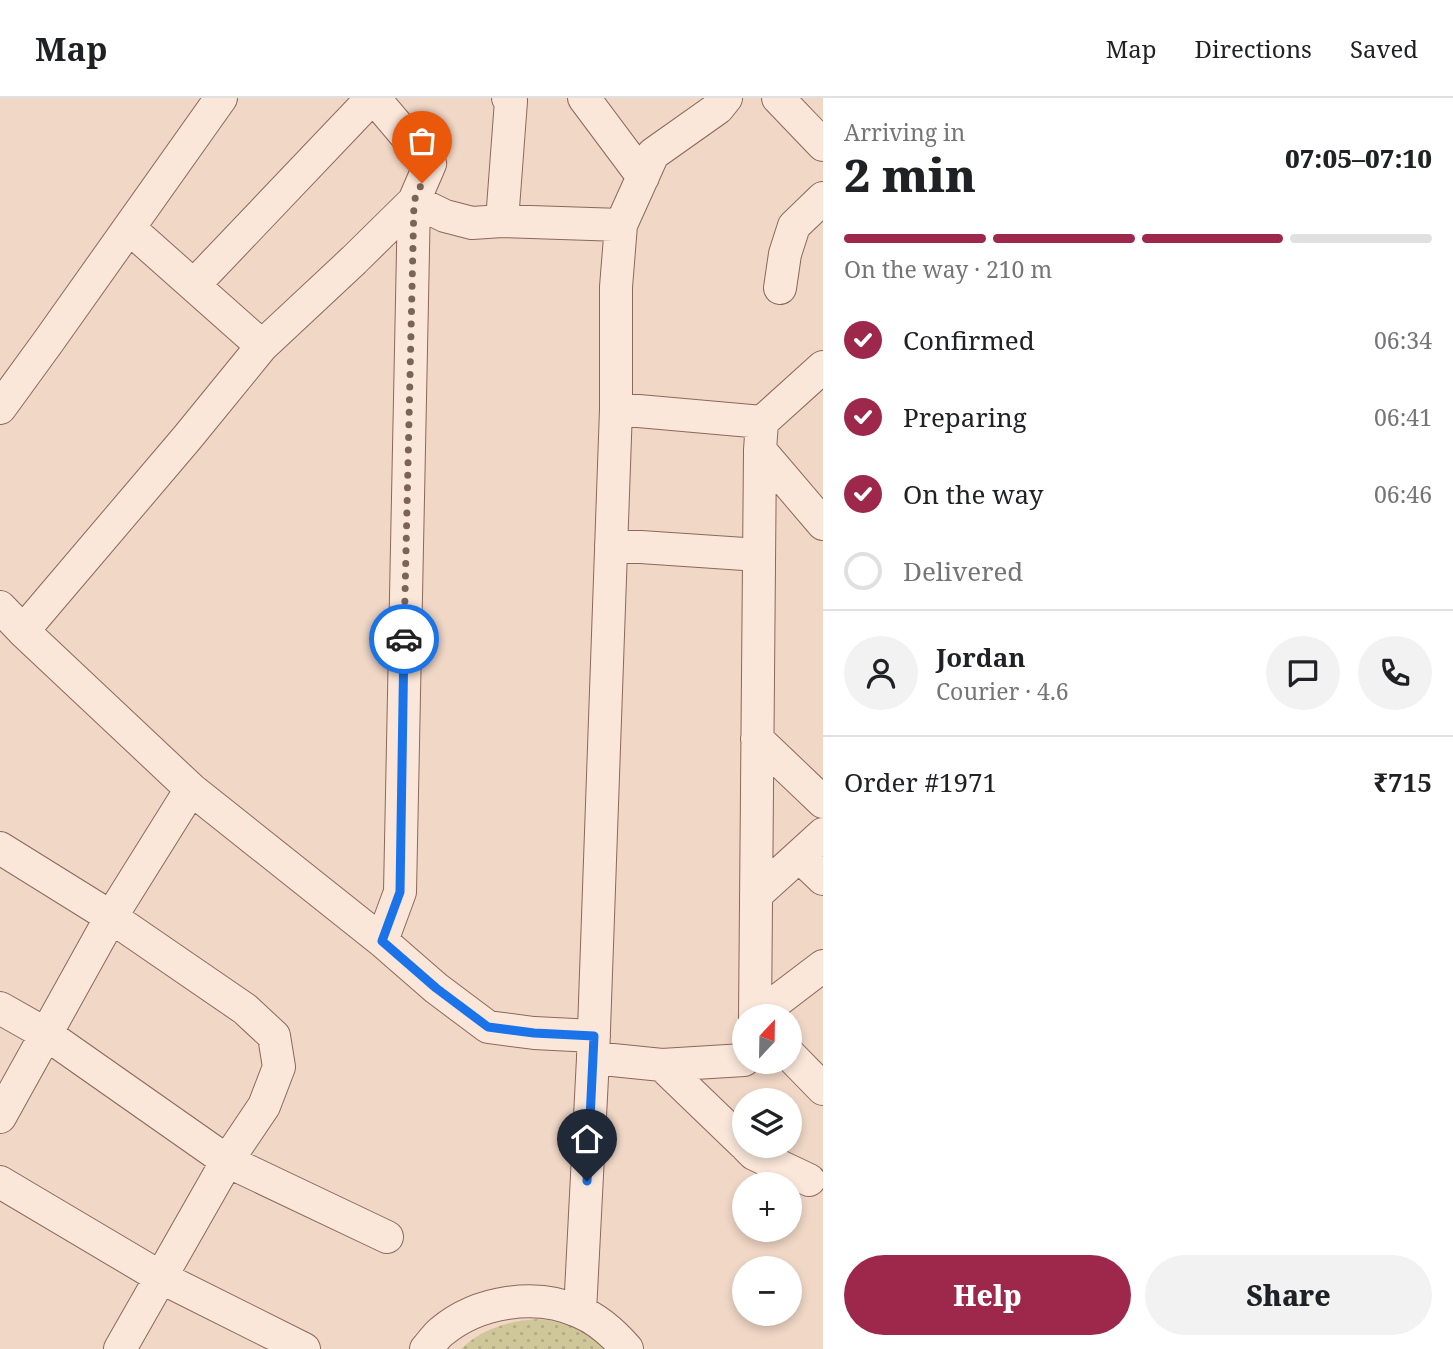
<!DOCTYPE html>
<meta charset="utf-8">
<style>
body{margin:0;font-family:"Noto Serif",serif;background:#f2f2f2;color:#202124;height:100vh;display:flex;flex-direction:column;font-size:26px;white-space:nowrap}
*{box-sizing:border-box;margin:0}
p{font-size:23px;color:#757577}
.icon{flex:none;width:38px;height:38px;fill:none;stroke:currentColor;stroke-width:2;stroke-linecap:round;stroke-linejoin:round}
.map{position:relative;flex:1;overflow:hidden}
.drawer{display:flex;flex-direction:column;background:#fff;width:630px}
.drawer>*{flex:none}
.needle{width:46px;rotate:22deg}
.buttons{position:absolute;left:732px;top:906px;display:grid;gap:14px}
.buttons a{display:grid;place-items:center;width:70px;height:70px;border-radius:50%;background:#fff;box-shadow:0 4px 10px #0003;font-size:35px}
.pin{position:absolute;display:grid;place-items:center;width:60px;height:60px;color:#fff;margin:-72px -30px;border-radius:50% 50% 50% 0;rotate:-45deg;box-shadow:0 0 7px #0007}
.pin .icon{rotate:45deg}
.courier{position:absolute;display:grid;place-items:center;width:70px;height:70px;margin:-35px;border:5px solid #1a73e8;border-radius:50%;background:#fff;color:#222;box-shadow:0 2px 9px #0007}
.head em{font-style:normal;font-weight:800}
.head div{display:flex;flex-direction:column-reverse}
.head{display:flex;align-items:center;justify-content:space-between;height:119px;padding:0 21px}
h1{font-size:46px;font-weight:800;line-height:52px}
.bar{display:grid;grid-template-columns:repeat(4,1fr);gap:10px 7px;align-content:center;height:84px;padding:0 21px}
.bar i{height:9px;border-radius:5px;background:#e0e0e0}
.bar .current{background:#9d284b}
.bar p{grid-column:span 4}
.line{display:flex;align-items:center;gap:18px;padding:0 21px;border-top:2px solid #e0e0e0}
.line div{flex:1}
.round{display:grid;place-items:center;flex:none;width:74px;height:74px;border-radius:37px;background:#f2f2f2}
ol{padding:0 21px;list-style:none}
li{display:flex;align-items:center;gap:21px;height:77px}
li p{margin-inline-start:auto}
li .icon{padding:7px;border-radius:50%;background:#9d284b;color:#fff;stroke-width:4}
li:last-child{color:#757577}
li i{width:38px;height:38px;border:4px solid #e0e0e0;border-radius:50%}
.cta{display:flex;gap:14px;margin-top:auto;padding:14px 21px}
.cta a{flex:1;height:80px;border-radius:42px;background:#9d284b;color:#fff;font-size:28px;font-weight:800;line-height:80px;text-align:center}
.cta a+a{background:#f2f2f2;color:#202124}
header{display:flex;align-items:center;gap:42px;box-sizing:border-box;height:98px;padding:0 35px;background:#fff;border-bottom:2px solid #e0e0e0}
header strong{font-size:33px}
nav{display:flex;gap:38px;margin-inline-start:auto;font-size:24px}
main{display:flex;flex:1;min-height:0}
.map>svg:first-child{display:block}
.grass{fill:url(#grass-dots)}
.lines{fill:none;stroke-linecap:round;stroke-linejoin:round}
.minor-casing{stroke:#8c675b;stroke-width:34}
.minor{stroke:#fae7da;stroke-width:32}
.done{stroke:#7b6359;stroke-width:7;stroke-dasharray:0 12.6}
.route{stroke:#1a73e8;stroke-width:9}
</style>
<header>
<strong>Map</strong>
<nav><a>Map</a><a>Directions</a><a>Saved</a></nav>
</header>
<main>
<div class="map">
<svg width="823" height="1251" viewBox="0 0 823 1251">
<defs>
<pattern id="grass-dots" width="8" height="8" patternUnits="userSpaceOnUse" patternTransform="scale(1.75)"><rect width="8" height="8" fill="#cfc699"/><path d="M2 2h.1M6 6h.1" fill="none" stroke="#b3aa83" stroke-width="1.8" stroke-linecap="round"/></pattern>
</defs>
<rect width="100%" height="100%" fill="#f0d7c6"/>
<path class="grass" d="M538 1221C569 1225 585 1231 610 1251H461C483 1230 509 1223 538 1221Z"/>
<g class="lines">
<g class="minor-casing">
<path id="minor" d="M374 0 430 66 414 103 400 794 382 843
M584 0 643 79
M778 0 823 47
M502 123 511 3 508 0
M129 130 262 248
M194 187 372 0
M780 190 785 156 794 128 823 100
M0 310 48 244 221 0
M616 311 762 324
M760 352 823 426
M611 447 759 457
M0 509 23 533 191 691 382 843 436 890 488 929 534 935 594 938
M23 533 187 340 262 248 354 162 414 103 445 118 472 125 502 123 621 127
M757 641 823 704
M0 750 111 819 245 911 274 938 279 969 264 1008 227 1063 120 1251
M799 758 823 781
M756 797 823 736
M0 910 46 936 227 1063 387 1139
M755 919 760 352 762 324 823 269
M756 919 823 868
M789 956 823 991
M593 960 662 967 744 1046
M662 967 744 962
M0 1019 111 819 191 691
M746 1048 754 1056 809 1082
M0 1084 162 1180 304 1251
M580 1214 593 960 616 311V189L621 127 653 56 718 10 726 0
M426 1251C431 1246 435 1239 441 1234 478 1203 536 1194 580 1214 599 1222 614 1236 627 1251"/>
</g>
<use href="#minor" class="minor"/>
</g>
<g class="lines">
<path class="done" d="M404 541 414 103 422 85"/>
<path class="route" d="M404 541 400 794 382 843 436 890 488 929 534 935 594 938 587 1083"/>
</g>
</svg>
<div class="buttons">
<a><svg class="needle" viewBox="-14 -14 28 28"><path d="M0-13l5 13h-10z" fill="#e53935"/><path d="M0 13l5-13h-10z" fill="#757577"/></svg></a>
<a><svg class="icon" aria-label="layers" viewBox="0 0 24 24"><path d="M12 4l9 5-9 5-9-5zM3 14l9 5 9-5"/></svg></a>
<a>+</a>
<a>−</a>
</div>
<div class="pin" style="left:422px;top:85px;background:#ea580c"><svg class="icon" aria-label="bag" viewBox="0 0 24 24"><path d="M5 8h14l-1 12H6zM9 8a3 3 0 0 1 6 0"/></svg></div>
<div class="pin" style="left:587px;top:1083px;background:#1f2937"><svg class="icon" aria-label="home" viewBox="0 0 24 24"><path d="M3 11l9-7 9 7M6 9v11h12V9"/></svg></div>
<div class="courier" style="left:404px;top:541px"><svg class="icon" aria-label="car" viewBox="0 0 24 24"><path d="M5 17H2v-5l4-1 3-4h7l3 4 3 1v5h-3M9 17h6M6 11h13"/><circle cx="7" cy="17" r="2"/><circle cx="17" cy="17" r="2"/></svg></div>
</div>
<section class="drawer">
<div class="head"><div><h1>2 min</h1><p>Arriving in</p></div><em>07:05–07:10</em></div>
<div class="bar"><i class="current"></i><i class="current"></i><i class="current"></i><i></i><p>On the way · 210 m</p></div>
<ol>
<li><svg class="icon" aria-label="check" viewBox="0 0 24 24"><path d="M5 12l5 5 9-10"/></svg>Confirmed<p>06:34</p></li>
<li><svg class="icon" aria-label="check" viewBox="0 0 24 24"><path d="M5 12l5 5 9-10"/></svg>Preparing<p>06:41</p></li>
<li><svg class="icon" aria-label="check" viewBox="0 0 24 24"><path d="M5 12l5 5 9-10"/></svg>On the way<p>06:46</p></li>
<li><i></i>Delivered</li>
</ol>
<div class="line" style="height:126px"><a class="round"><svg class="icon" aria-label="person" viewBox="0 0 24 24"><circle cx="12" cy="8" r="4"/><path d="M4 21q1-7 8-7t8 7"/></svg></a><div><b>Jordan</b><p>Courier · 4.6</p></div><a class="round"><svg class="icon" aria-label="chat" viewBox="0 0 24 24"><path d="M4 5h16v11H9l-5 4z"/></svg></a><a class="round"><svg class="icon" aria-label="phone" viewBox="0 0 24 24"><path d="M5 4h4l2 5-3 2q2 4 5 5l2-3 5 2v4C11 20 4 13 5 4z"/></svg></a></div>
<div class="line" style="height:91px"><div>Order #1971</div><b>₹715</b></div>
<div class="cta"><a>Help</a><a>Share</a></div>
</section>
</main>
